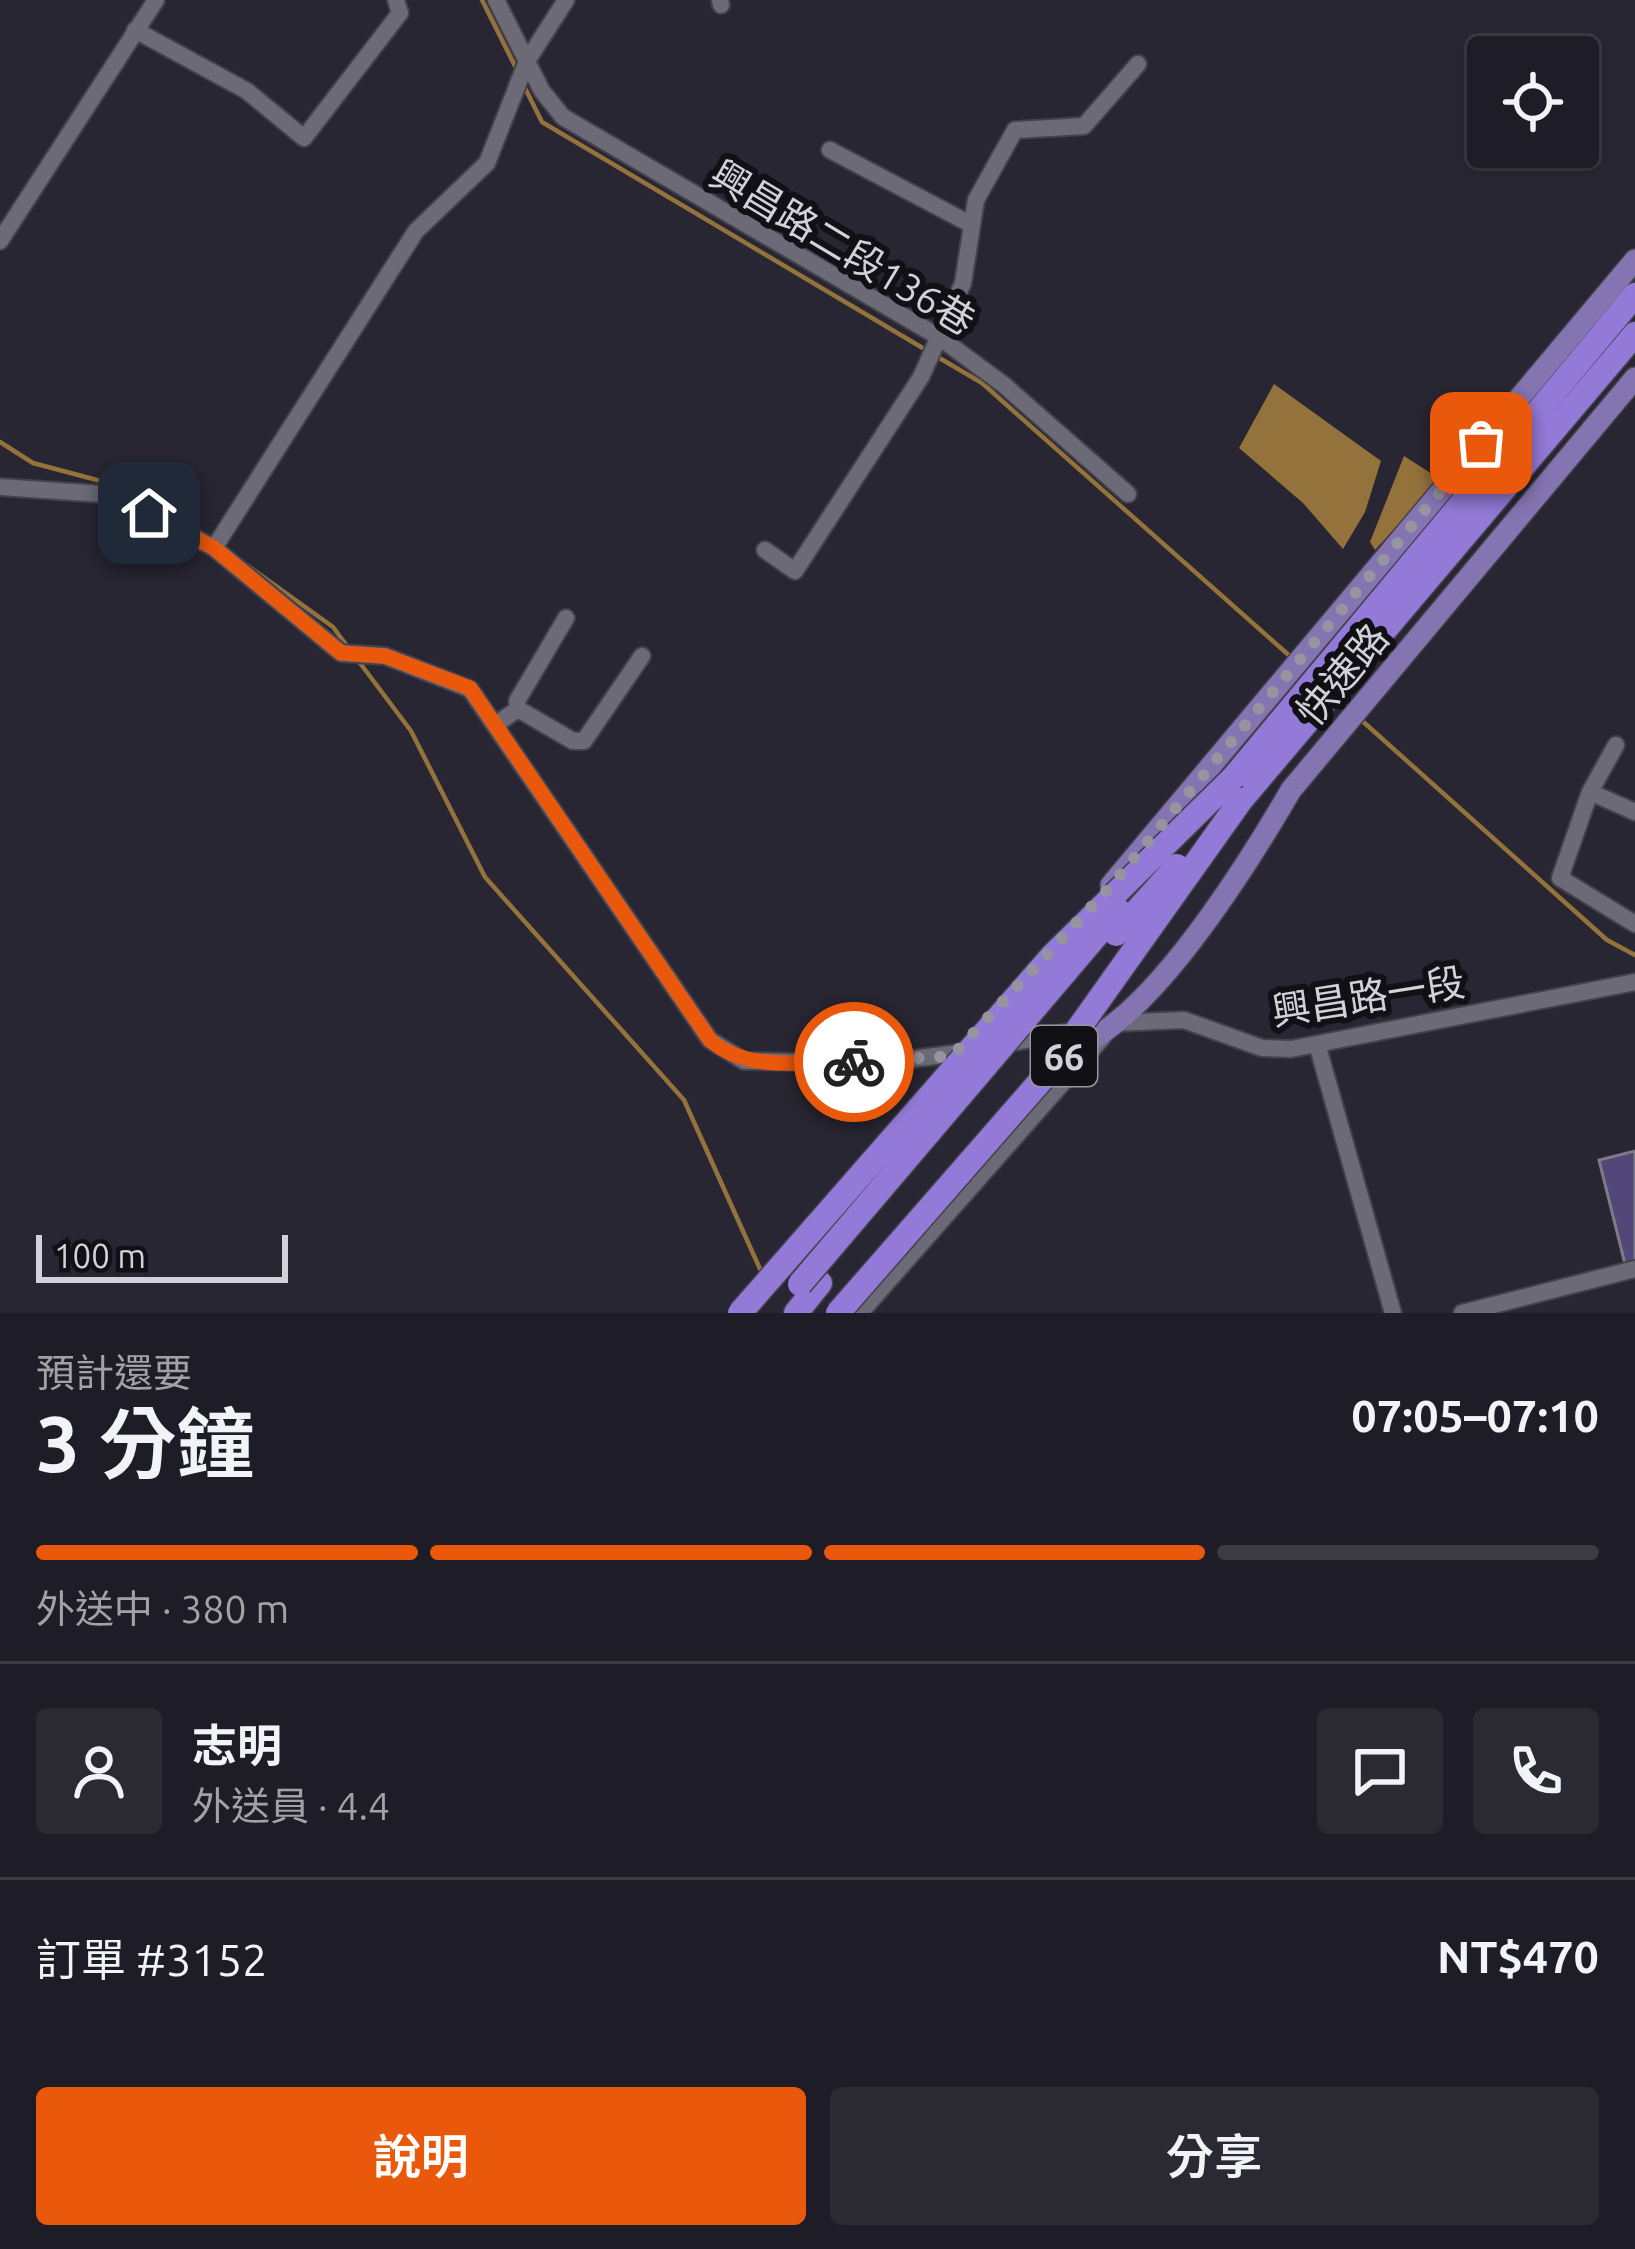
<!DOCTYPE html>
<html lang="zh-TW">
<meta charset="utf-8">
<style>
body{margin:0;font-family:Ubuntu,"Noto Sans TC",sans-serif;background:#2b2932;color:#f1f3f6;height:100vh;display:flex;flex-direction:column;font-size:45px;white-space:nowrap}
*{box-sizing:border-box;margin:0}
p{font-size:39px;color:#a1a1a7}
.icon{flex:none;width:66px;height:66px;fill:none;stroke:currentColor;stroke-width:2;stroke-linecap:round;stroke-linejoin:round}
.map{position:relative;height:1313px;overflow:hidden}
.sheet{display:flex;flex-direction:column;background:#1e1c26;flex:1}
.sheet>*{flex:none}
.tools{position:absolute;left:1467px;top:36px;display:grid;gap:24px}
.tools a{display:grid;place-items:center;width:132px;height:132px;border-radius:12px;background:#1e1c26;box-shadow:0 3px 9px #0004,0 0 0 3px #3c3a43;font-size:60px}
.scale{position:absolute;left:36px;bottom:30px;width:252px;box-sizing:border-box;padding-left:12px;border:6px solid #d2d1d9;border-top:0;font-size:33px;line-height:42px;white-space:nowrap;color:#d2d1d9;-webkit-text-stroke:9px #111015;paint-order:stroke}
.pin{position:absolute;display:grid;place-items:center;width:102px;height:102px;color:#fff;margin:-51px;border-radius:24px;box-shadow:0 6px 18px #0006}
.courier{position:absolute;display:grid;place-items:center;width:120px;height:120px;margin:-60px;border:9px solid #ea580c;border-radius:50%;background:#fff;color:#222;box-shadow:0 3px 15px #0007}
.overview em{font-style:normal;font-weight:600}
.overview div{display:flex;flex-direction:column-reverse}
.overview{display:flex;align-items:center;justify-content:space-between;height:204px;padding:0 36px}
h1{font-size:78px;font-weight:600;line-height:90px}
.bar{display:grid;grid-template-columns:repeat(4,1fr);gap:18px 12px;align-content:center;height:144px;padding:0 36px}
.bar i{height:15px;border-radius:9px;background:#3c3a43}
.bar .active{background:#ea580c}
.bar p{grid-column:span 4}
.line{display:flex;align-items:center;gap:30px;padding:0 36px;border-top:3px solid #3c3a43}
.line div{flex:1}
.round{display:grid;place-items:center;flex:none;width:126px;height:126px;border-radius:12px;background:#2b2932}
.action{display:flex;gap:24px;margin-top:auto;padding:24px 36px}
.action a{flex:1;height:138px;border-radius:12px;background:#ea580c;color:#fff;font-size:48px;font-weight:600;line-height:138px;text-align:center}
.action a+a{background:#2b2932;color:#f1f3f6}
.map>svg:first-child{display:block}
.water{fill:#94723b}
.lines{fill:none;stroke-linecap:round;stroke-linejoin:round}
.stream{stroke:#94723b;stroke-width:4.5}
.building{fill:#534679;stroke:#7e7b89;stroke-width:3}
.minor-casing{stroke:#43414b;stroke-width:20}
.major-casing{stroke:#43414b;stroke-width:24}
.highway-casing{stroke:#43414b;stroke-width:27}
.minor{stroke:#6d6a78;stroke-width:16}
.major{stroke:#8474b2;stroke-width:21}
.highway{stroke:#947ad8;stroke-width:24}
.highway-bridge-casing{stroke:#43414b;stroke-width:27;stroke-linecap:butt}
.highway-bridge{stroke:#947ad8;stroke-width:24}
.done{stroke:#96959f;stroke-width:12;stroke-dasharray:0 21.6}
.route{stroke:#ea580c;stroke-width:15}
.labels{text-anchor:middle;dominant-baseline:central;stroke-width:12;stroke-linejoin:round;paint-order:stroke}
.shield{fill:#111015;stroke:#98979e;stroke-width:3}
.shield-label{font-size:36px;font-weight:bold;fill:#d2d1d9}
.street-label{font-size:39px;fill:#d2d1d9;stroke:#111015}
</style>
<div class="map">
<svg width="1635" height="1313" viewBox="0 0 1635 1313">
<rect width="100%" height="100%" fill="#282632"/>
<path class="water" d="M1274 384 1381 461 1365 512 1343 549 1303 503 1239 448Z
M1404 456 1440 479 1375 550 1370 542Z"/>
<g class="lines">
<path class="stream" d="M482 0 517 70
M524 86 542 122 926 350
M936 356 982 383 1292 658
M0 442 33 463 127 488 169 514
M244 563 333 627 350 650
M357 659 411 731 485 877 684 1100 760 1269
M1359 718 1607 940 1635 955"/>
</g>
<path class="building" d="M1635 1151V1262L1625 1264 1599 1160Z"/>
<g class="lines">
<g class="minor-casing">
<path id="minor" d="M496 0 542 91 563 117 939 337 1004 385 1128 494
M720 0 721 5
M135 30 247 91 304 138 400 13 396 0
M830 150 972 225
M0 241 156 0
M0 487 116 495 214 548 341 653 385 656 470 689 710 1040 744 1061 879 1063 967 1052
M214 548 416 231 487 163 527 61 566 0
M765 550 795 571 921 377 963 283 976 200 1015 130 1084 126 1138 64
M518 709 517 701 566 618
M495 725 518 709 573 741H584L642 656
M1616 745 1590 792 1560 878 1635 924
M1590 792 1635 812
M1116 1023 1184 1020 1262 1048 1291 1049 1635 982
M1004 1044 1079 1030
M1317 1044 1393 1313
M860 1313 1103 1037
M1462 1313 1635 1269"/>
</g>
<g class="major-casing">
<path id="major" d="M1111 885 1635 260
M1060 1059C1078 1047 1099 1037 1115 1023 1178 974 1251 859 1291 790L1635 378"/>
</g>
<g class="highway-casing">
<path id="highway" d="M1234 777 1635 295
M1241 800 1635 334
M796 1313 820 1283"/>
</g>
<use href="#minor" class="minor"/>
<use href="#major" class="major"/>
<use href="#highway" class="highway"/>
<g class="highway-bridge-casing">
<path id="highway-bridge" d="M1116 934 1177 866
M800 1284 1118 910
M740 1313 1053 955 1234 777
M838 1313 1044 1077 1241 800"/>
</g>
<use href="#highway-bridge" class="highway-bridge"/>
</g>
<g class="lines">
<path class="done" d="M854 1062 952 1056 1109 888 1481 443"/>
<path class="route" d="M149 513 214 548 341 653 385 656 470 688 710 1040C747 1073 806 1061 854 1062"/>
</g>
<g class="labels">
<rect class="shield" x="1031" y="1026" width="66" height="60" rx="9"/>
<g class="shield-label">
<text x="1064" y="1056">66</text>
</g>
<g class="street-label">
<text transform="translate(843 247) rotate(31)">興昌路二段136巷</text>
<text transform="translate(1342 674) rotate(-50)">快速路</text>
<text transform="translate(1368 996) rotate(-9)">興昌路一段</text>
</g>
</g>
</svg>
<div class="tools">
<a><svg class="icon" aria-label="locate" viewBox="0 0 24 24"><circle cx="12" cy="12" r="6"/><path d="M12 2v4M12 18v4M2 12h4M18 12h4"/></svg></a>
</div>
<div class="scale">100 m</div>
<div class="pin" style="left:1481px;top:443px;background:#ea580c"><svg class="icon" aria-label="bag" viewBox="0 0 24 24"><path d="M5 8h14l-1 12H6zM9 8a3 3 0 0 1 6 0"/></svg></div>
<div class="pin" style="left:149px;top:513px;background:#1f2937"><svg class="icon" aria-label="home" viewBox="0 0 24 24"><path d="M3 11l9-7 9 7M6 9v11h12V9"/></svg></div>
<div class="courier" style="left:854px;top:1062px"><svg class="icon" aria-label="bike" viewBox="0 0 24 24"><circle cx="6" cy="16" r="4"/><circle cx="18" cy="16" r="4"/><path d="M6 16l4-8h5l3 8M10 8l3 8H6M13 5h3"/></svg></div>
</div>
<section class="sheet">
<div class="overview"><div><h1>3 分鐘</h1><p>預計還要</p></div><em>07:05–07:10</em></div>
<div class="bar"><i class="active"></i><i class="active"></i><i class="active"></i><i></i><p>外送中 · 380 m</p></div>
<div class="line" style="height:216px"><a class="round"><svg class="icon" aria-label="person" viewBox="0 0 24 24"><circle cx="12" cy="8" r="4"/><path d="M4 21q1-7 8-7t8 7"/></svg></a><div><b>志明</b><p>外送員 · 4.4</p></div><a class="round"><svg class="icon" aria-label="chat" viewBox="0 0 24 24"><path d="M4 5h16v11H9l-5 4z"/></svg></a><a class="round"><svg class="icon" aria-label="phone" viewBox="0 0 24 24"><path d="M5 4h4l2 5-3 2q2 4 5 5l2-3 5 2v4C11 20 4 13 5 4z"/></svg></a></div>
<div class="line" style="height:156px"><div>訂單 #3152</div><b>NT$470</b></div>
<div class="action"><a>說明</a><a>分享</a></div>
</section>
